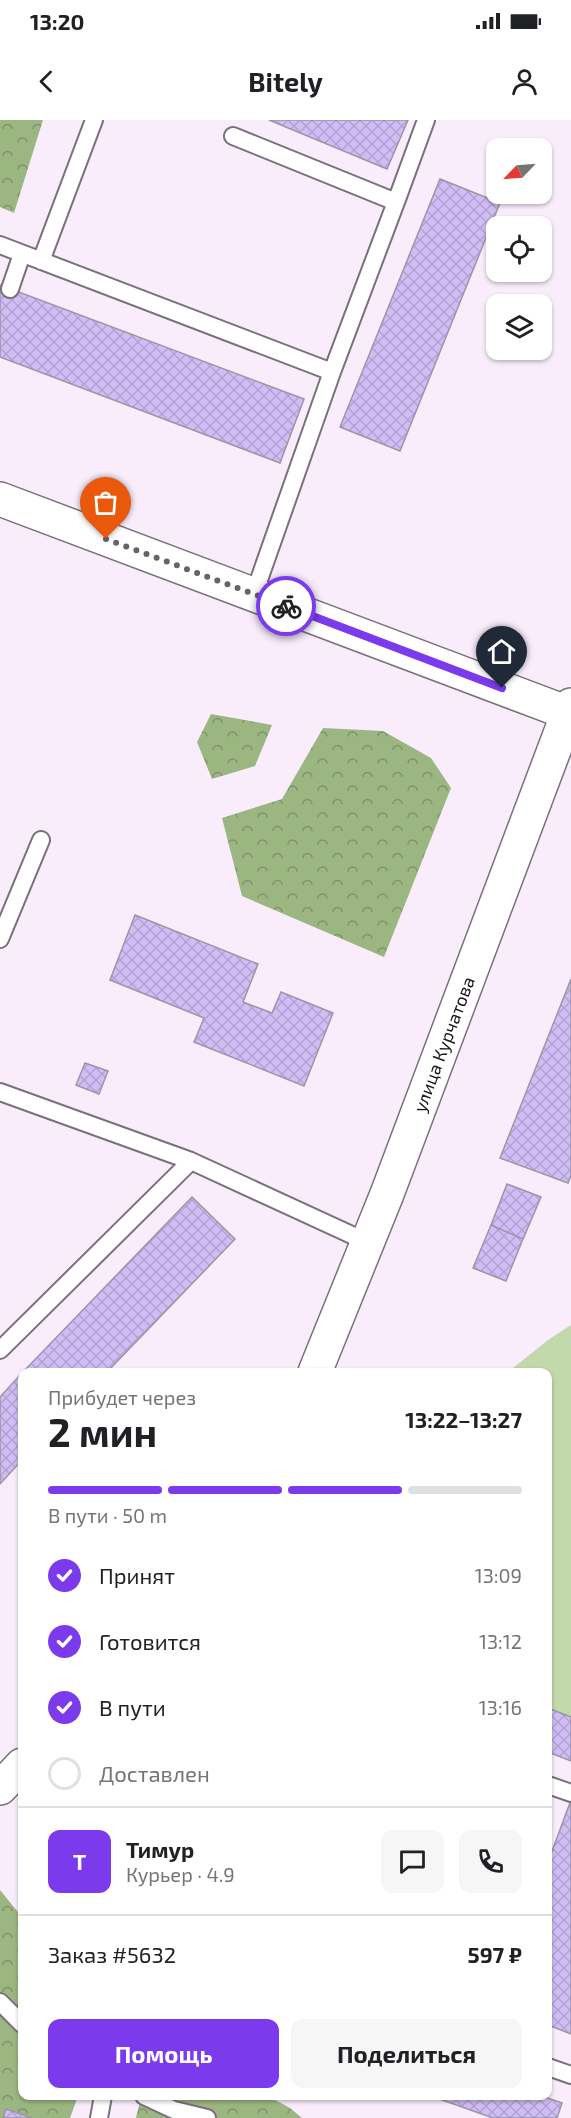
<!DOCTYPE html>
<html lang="ru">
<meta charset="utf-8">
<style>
body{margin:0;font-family:"Exo 2",sans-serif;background:#f6f6f6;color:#202124;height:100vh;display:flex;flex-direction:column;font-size:22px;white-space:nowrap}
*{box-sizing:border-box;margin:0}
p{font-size:20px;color:#757577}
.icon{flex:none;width:33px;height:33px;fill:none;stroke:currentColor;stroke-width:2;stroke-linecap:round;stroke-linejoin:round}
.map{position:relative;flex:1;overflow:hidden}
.drawer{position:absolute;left:18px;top:1248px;width:534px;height:732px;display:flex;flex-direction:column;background:#fff;border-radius:12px;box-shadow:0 2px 4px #0004}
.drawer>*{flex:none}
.needle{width:39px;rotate:245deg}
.tools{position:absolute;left:486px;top:18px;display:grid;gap:12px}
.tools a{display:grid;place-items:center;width:66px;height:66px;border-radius:12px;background:#fff;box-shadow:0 2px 4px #0004;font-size:30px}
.pin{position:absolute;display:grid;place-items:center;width:51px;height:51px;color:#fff;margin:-62px -26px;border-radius:50% 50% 50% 0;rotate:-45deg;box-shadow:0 0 6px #0007}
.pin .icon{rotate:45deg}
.courier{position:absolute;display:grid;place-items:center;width:60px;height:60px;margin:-30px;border:4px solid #7c3aed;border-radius:50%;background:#fff;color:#222;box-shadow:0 2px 8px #0007}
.summary em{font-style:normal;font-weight:700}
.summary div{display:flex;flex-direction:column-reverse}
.summary{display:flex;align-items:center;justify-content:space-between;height:102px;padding:0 30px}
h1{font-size:39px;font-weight:700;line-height:45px}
.bar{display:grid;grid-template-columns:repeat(4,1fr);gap:9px 6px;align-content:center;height:72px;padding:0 30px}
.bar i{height:8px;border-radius:4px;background:#e0e0e0}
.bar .current{background:#7c3aed}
.bar p{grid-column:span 4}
.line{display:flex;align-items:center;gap:15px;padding:0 30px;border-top:2px solid #e0e0e0}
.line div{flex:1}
.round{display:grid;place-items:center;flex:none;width:63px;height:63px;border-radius:12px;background:#f6f6f6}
ol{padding:0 30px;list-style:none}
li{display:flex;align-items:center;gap:18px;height:66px}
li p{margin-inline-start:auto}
li .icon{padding:6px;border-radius:50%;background:#7c3aed;color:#fff;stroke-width:4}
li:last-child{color:#757577}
li i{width:33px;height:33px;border:3px solid #e0e0e0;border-radius:50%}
.action{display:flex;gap:12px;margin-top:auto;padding:12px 30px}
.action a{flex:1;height:69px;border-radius:12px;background:#7c3aed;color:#fff;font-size:24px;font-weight:700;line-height:69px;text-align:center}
.action a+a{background:#f6f6f6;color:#202124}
.status{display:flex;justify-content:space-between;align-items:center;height:42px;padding:0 30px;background:#fff;direction:ltr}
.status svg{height:16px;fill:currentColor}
header{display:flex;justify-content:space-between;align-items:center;height:78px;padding:0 30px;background:#fff;font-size:27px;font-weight:700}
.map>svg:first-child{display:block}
.forest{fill:url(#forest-crowns)}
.garden{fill:#c2d9ab}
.building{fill:url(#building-cross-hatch);stroke:#9b96a6;stroke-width:1.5}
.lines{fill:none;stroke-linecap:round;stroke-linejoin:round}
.service-casing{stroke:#7b707e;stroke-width:20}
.tertiary-casing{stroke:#7b707e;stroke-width:36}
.secondary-casing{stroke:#7b707e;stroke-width:36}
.service{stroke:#fff;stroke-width:16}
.tertiary{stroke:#fff;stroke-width:33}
.secondary{stroke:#fff;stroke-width:33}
.done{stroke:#69626a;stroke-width:6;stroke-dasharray:0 10.8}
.route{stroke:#7c3aed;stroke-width:8}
.labels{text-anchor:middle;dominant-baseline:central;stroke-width:4.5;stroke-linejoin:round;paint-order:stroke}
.street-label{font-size:18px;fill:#1b171c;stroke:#f9edfc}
</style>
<div class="status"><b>13:20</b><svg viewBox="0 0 49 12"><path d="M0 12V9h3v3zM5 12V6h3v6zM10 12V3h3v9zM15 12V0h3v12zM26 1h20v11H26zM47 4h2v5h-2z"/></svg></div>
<header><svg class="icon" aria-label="back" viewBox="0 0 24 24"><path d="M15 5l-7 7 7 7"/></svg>Bitely<svg class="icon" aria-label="person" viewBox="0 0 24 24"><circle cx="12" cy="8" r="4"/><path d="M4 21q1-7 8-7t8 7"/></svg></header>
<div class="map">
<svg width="571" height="1998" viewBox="0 0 571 1998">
<defs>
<pattern id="forest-crowns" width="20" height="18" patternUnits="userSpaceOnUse" patternTransform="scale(1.5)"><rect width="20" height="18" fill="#9cb681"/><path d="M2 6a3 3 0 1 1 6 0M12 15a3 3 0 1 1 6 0" fill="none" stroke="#7e9369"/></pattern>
<pattern id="building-cross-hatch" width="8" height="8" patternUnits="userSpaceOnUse" patternTransform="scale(1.5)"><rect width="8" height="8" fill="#d0bdf5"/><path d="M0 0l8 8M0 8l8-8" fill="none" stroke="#b2a2d1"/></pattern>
</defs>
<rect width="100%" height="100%" fill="#f9edfc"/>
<path class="forest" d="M0 0H43L14 93 0 87Z
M211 594 272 605 255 646 212 659 197 622Z
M323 608 383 611 431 638 451 668 384 837 242 776 222 698 282 679Z
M0 1770 22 1797V1976H78L70 1998H0Z
M141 1976H268L290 1988 302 1998H136Z"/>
<path class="garden" d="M571 1205V1641L548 1632V1252H508L548 1220Z"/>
<path class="building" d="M269 0H408L387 49Z
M440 59 500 83 400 331 340 307Z
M0 165 304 279 280 343 0 237Z
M135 795 258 844 243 882 272 893 281 872 333 893 304 966 194 922 204 898 110 860Z
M571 859V1055L568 1063 500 1038Z
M85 943 108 951 99 974 76 965Z
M507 1064 541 1077 523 1119 491 1105Z
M192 1077 235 1119 107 1252H23Z
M491 1105 523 1119 506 1161 473 1148Z
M22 1253V1340L0 1364V1277Z
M548 1588 571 1597V1641L548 1632Z
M571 1680V1914L548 1905V1742Z
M431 1976H542L562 1983 557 1998H493Z
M6 1989 32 1998H3Z"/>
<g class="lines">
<g class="service-casing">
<path id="service" d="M233 16 396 82 332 252
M396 82 426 0
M0 125 332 252 254 474
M41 141 94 0
M10 169 22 134
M0 819 41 720
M0 972 191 1041 367 1122
M0 1230 191 1041
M548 1665 571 1673
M0 1882 22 1904
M548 1947 571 1955
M144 1976 174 1990 207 1998
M99 1998 103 1976"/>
</g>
<g class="tertiary-casing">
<g id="tertiary">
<path id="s1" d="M315 1252 387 1074 568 593 571 595"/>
<path d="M0 1668 22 1645"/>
</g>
</g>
<g class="secondary-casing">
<path id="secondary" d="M0 379 568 593 571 585"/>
</g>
<use href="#service" class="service"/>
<use href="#tertiary" class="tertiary"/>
<use href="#secondary" class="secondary"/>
</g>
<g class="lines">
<path class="done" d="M106 419 286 486"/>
<path class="route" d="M286 486 502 568"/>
</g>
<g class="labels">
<g class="street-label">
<text stroke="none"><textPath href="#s1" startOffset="352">улица Курчатова</textPath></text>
</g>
</g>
</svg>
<div class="tools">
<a><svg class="needle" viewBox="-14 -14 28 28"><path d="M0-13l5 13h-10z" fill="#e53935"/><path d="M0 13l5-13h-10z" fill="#757577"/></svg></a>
<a><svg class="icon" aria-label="locate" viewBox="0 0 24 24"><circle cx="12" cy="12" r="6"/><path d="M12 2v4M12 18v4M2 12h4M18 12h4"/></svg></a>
<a><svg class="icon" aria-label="layers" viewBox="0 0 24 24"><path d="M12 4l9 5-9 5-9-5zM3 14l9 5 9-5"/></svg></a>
</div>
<div class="pin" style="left:106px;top:419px;background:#ea580c"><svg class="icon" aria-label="bag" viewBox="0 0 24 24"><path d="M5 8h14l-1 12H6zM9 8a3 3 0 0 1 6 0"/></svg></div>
<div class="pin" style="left:502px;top:568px;background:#1f2937"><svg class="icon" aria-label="home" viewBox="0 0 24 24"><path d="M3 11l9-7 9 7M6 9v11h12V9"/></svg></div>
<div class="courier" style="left:286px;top:486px"><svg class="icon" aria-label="bike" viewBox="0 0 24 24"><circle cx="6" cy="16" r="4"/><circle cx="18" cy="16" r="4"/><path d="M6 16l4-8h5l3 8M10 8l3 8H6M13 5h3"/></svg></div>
<section class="drawer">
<div class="summary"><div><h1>2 мин</h1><p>Прибудет через</p></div><em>13:22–13:27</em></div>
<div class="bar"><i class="current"></i><i class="current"></i><i class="current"></i><i></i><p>В пути · 50 m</p></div>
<ol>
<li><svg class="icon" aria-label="check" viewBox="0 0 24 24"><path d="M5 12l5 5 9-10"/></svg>Принят<p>13:09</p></li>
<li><svg class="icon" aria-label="check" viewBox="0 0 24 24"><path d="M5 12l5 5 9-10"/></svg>Готовится<p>13:12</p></li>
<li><svg class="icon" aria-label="check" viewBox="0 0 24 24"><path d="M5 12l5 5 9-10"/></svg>В пути<p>13:16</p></li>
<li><i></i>Доставлен</li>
</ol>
<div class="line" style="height:108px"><b class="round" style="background:#7c3aed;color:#fff">Т</b><div><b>Тимур</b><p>Курьер · 4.9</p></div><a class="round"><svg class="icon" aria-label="chat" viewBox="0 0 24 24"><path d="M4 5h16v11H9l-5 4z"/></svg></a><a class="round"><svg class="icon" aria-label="phone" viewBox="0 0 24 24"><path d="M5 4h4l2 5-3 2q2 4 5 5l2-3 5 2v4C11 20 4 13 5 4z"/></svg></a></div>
<div class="line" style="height:78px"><div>Заказ #5632</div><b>597 ₽</b></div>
<div class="action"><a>Помощь</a><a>Поделиться</a></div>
</section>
</div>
